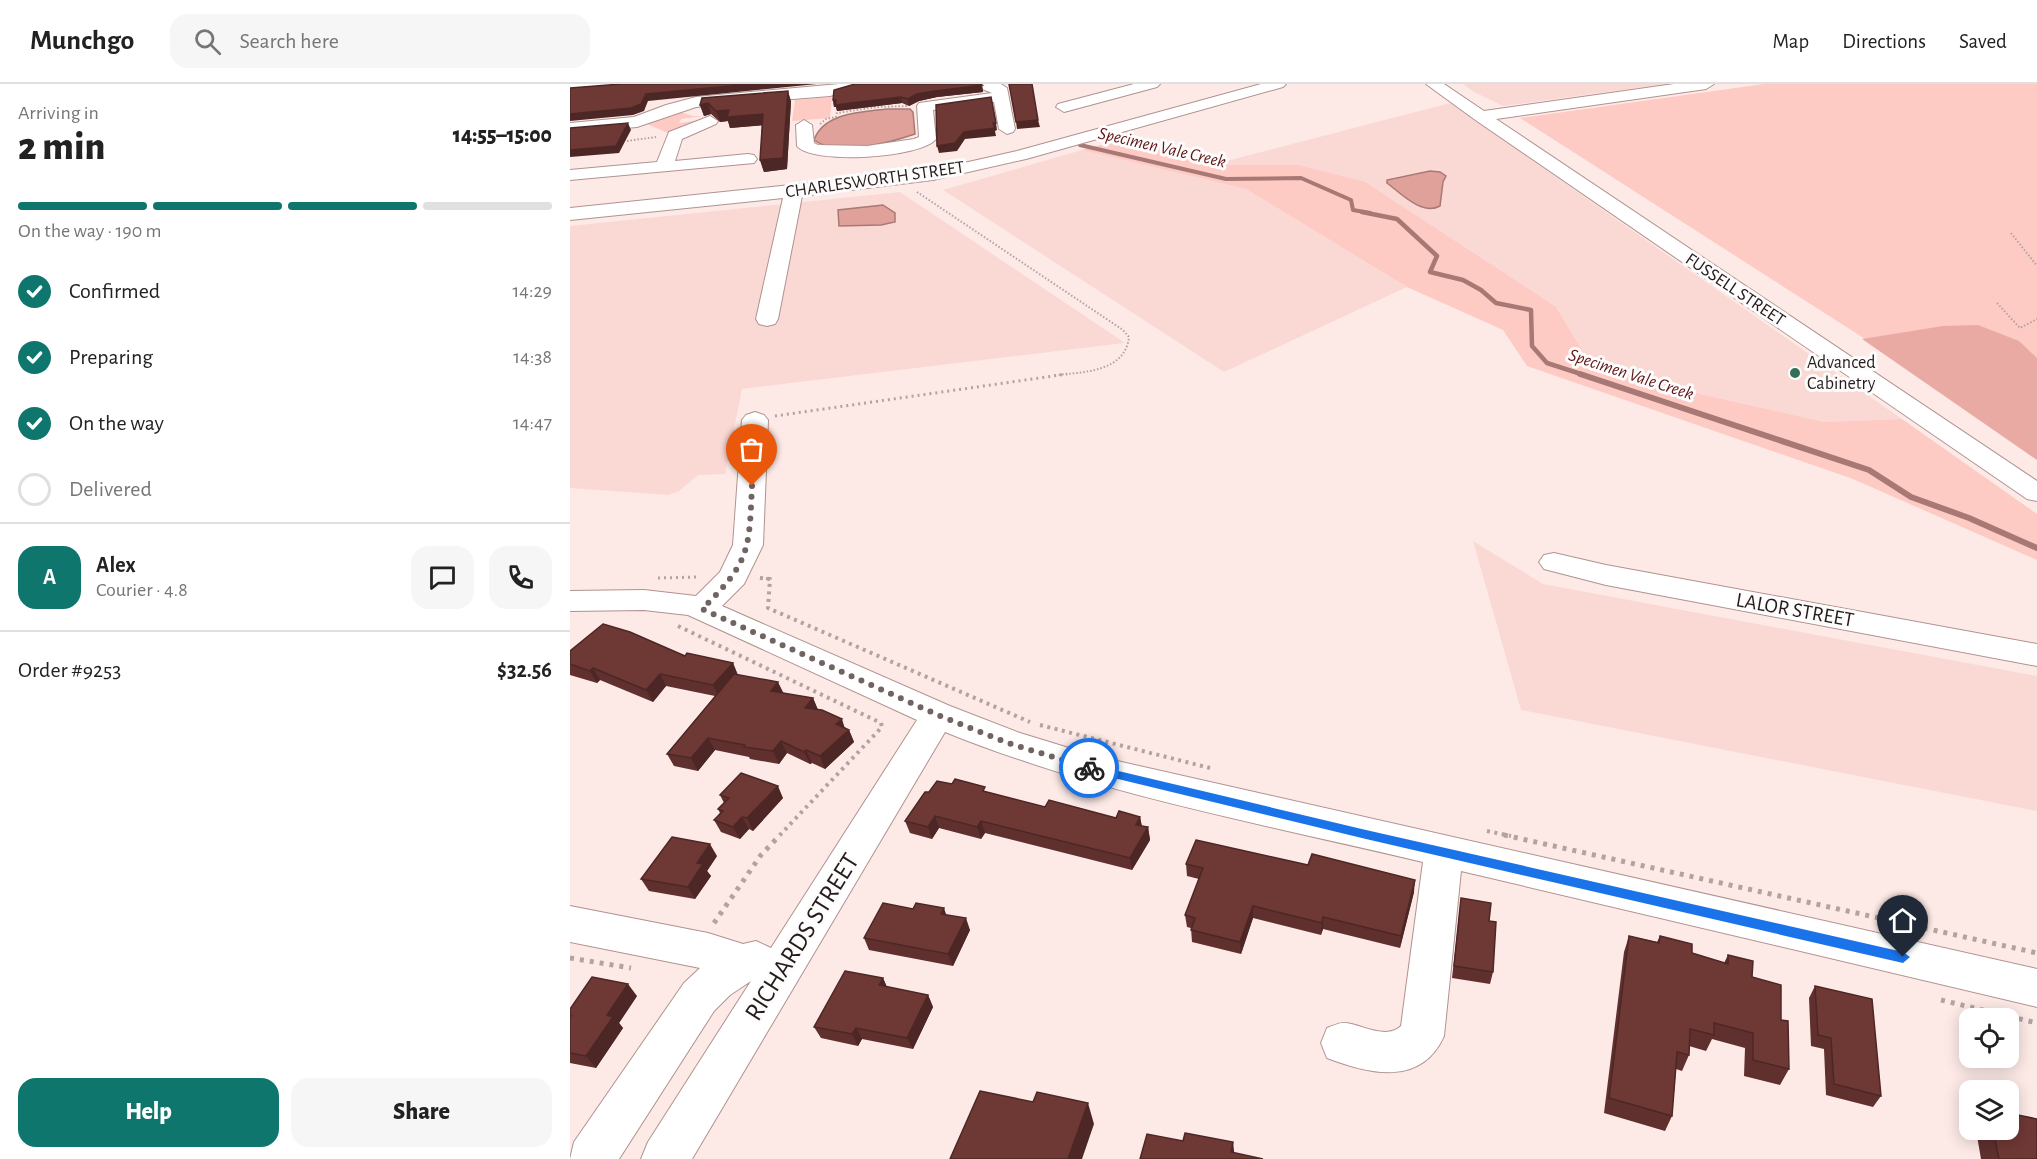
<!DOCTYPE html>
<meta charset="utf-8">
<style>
body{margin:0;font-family:"Alegreya Sans",sans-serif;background:#f6f6f6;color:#222;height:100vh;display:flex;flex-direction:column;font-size:22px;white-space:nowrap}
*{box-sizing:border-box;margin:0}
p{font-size:20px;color:#767676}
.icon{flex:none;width:33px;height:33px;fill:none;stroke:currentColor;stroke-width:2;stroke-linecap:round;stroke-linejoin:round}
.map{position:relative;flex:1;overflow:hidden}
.details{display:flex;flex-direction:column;background:#fff;width:570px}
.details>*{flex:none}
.fabs{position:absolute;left:1389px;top:924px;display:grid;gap:12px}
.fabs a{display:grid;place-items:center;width:60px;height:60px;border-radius:12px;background:#fff;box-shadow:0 3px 15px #0003;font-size:30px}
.pin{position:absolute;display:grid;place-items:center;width:51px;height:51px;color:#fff;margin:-62px -26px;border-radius:50% 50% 50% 0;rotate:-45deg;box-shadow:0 0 6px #0007}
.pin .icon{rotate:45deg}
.courier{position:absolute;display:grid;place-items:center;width:60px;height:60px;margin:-30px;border:4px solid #1a73e8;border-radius:50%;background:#fff;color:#222;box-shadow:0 2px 8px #0007}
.overview em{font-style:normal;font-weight:800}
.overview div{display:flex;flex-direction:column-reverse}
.overview{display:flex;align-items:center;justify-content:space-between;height:102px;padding:0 18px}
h1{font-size:39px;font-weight:800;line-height:45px}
.bar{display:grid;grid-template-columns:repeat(4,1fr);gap:9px 6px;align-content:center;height:72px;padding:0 18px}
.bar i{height:8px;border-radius:4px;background:#e0e0e0}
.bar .on{background:#0f766e}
.bar p{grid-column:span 4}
.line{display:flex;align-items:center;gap:15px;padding:0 18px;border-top:2px solid #e0e0e0}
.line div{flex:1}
.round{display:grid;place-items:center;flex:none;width:63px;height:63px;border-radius:18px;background:#f6f6f6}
ol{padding:0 18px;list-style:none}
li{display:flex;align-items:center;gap:18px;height:66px}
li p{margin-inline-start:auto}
li .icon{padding:6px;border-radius:50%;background:#0f766e;color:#fff;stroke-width:4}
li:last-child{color:#767676}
li i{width:33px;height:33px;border:3px solid #e0e0e0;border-radius:50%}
.button{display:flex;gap:12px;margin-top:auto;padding:12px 18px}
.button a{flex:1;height:69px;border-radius:18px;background:#0f766e;color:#fff;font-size:24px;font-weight:800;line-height:69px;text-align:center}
.button a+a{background:#f6f6f6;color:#222}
header{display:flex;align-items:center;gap:36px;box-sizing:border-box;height:84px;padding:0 30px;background:#fff;border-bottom:2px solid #e0e0e0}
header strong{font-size:28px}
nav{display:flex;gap:33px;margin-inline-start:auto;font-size:21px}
.search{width:420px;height:54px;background:#f6f6f6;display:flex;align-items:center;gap:15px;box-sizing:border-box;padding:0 21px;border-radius:18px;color:#767676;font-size:22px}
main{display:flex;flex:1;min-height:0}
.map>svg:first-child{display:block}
.built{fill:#fad9d5}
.green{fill:#fecac4}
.forest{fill:#eaaaa4}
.water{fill:#e0a19b;stroke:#a87974;stroke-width:1.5}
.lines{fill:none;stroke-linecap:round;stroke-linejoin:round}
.stream-far2{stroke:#a87974;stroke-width:4}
.stream-far1{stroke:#a87974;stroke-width:4.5}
.stream{stroke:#a87974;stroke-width:6}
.minor-casing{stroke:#b0928f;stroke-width:2}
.path-far3{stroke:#b2a2a0;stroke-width:2;stroke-dasharray:1.5 2;stroke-linecap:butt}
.path-far2{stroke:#b2a2a0;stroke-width:3;stroke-dasharray:2 4;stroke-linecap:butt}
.path-far1{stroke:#b2a2a0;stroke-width:4;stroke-dasharray:3 4.5;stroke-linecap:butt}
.path{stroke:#b2a2a0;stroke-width:5;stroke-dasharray:4 6;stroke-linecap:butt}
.minor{fill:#fff;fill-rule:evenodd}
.wall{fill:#5f302e}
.shaded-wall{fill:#4d2725}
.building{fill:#6e3835;stroke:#4d2725;stroke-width:1.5}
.route{fill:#1a73e8}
.done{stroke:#716362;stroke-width:6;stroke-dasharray:0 10.8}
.poi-dot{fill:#326e58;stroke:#fcfcfc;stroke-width:2}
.labels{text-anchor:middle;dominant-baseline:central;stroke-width:6;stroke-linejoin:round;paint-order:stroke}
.far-water-label{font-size:18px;font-style:italic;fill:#5f1515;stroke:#fcfcfc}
.far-street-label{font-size:18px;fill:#261b1a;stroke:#fcfcfc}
.far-poi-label{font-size:18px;fill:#261b1a;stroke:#fcfcfc;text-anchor:start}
.street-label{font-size:21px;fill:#261b1a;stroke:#fcfcfc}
.near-street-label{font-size:26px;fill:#261b1a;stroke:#fcfcfc}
</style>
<header>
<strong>Munchgo</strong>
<div class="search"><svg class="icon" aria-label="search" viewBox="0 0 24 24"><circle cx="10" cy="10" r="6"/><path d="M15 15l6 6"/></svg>Search here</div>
<nav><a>Map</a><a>Directions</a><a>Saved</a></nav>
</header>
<main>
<section class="details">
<div class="overview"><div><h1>2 min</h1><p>Arriving in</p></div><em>14:55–15:00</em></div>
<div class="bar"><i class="on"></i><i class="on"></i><i class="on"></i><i></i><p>On the way · 190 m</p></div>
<ol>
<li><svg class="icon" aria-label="check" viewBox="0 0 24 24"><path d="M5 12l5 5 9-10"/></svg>Confirmed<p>14:29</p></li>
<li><svg class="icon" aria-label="check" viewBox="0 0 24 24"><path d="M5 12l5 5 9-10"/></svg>Preparing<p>14:38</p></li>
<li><svg class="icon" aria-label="check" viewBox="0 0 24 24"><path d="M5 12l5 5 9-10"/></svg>On the way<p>14:47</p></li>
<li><i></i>Delivered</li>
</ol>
<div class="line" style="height:108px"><b class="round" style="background:#0f766e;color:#fff">A</b><div><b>Alex</b><p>Courier · 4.8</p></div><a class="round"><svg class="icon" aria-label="chat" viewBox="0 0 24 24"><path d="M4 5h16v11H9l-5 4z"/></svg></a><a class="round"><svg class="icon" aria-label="phone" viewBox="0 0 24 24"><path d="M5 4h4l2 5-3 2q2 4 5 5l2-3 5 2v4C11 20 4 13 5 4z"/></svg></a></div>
<div class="line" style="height:78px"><div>Order #9253</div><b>$32.56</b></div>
<div class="button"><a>Help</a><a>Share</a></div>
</section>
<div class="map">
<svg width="1467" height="1075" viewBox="0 0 1467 1075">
<rect width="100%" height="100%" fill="#fdeae7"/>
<path class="built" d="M893 0H1095L933 22 904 8Z
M880 19 1332 335 1254 338 1024 286 986 223 641 81Z
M512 66 676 105 837 203 654 288 373 106Z
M330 108 555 259 172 305 155 390 128 391 108 408 98 411 0 404V142Z
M903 457 973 500 1467 592V727L951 626Z"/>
<path class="green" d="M1194 0H1467V365L950 34Z
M262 13 260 34 222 37 225 16Z
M110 28 123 32H133L111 35 109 39 132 36C122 42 111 42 100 50L75 39Z
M557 54 641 81H728L795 98 986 223 1024 286 1254 338 1332 335 1467 430V476L1283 395 957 282 933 246 837 203 676 105 512 66Z"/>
<path class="forest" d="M1408 241 1449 257 1467 274V376L1292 255 1373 242Z"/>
<path class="water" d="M317 25H340L343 28 345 50C322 58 266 73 244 56 254 28 293 28 317 25Z
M860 87 870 88 876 92 873 98 870 122C852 132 832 110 817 99V96Z
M313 121 325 129V138L311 141 269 142 268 126Z"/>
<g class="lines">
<path class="stream-far2" d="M510 61 656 95 731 94 781 116 783 126 800 129"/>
<path class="stream-far1" d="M792 128 827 135 867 172 860 188 893 196 911 206 926 219 961 226 962 262 977 279 1014 291"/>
<path class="stream" d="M1010 290 1299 386 1341 413 1399 434 1467 464"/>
<g class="minor-casing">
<path id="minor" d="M0 0H60L52 5 0 9Z
M269 0H294L291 3 260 12 126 23 67 43 0 49V39L64 33 96 21 126 13Z
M411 0H431L437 4 445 45 443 48 437 50 429 45 424 18 363 26 366 55C352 74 242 81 227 62L226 41 234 36 242 41 244 59 248 61 297 62 344 55 349 53 347 22 349 19 422 9 412 5Z
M564 0H590L587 3 494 28 486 23 488 20Z
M691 0H716L713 3 456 75 363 96 232 112 208 235 205 240 197 242 189 240 186 235 213 114 0 136V124L363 86 447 67Z
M856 0H874L914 27 1104 0H1144L1136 5 926 35 1467 397V417L1457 415 904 35Z
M140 32 148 37 146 40 112 55 105 77 178 70 184 71 187 75 184 79 0 96V86L87 78 99 48Z
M185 328 194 331 198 336 193 461 174 500 152 522 380 622 450 649 525 672 1467 885V923L891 787 874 952C851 1003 799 990 757 974L751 959 757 944C763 942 770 938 776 939 793 941 816 956 831 942L853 778C693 740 528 710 375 648L122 1075H71L78 1058 181 897 160 911 144 927 49 1075H0L4 1058 114 899 130 884 0 858V822L138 849 173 860 186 857 201 864 347 636 118 531 74 526 0 527V507L74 506 126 512 150 488 163 461 172 336 176 331Z
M984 469 1036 481 1467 560V582L1036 501 974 485 969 478 974 471Z"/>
</g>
<path class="path-far3" d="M250 40 256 35 266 33 267 29 307 23 338 22
M57 57 86 53
M347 108 553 246 559 253C555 288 514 288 487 291
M1441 149 1467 182
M1427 219 1450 244 1467 235"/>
<path class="path-far2" d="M205 332 497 290
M88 494 128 493
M190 494 200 495"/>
<path class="path-far1" d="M190 494 200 495 198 524 460 638
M108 542 311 639 312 643 209 752
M470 641 640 684
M917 747 941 752"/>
<path class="path" d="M934 751 1467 869
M144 839 191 771 210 751
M0 874 61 884
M1371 916 1467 939"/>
<use href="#minor" class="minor"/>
</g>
<path class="wall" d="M412 1 413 8 367 13 349 17 339 22 332 19 267 27 266 23H264L263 16Z
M132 14 221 17 217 85 194 88 190 76 192 41 160 44 158 37 150 38 141 30 134 32 130 21Z
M0 567 115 572 163 579 168 591 213 609 243 614 248 626 279 646 284 658 255 685 242 679 240 680 217 669 209 680 180 675 179 673 145 666 128 687 104 682 97 670 145 612 96 602 83 618 30 596 27 599 0 591Z
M359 708H417L475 723 546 734 570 733 572 742 578 743 580 756 562 786 415 749 411 755 369 744 362 755 340 749 335 737Z
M150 711 213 714 183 747 179 745 170 755 151 748 144 736 150 729 148 725 154 719Z
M147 772 137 787 141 792 125 815 79 807 71 795Z
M616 780 844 808 830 864 753 845 751 851 683 834 671 870 622 858 621 844 617 843 615 831 629 795 617 792Z
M891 814 923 888 920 900 882 894Z
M377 831 400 846 383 882 299 866 294 854Z
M1059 852 1087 858 1090 852 1122 869 1154 879 1158 871 1182 893 1211 936 1219 985 1210 1001 1174 992 1175 964 1142 955 1136 967 1119 962V971L1112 987 1106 985 1102 1032 1095 1047 1034 1029 1054 868Z
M313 894 317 903 358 911 363 923 343 965 292 955 288 962 251 954 244 943Z
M1245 902 1311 1012 1303 1023 1256 1011 1254 965 1241 962 1239 914Z
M67 912 49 939 53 944 26 984 0 979V925Z
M1406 1046H1438L1467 1075H1411Z"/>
<path class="shaded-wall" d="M180 0H247L78 17 74 27 63 31 0 37V30L76 10Z
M412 1 413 8 367 13 349 17 339 22 338 15 347 10 365 7Z
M218 7 221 17 217 85 194 88 190 76Z
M331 13 332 19 267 27 266 23H264L263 16Z
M138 19 141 30 134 32 130 21Z
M159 26 193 30 196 41 160 44 158 37 150 38 146 27Z
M468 36 470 43 447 45 446 38Z
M58 39 61 46 49 69 0 73V66Z
M423 39H426L427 46 425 47 426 52 395 55 387 67 369 69 367 62 394 48Z
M163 579 168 592 149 613 143 601Z
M23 584 30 596 27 599 20 587Z
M90 590 96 602 83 618 76 606Z
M208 598 214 610 201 607Z
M243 614 248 626 235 624Z
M272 635 276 648 266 640Z
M279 646 284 658 255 685 250 672Z
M138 654 145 666 128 687 121 674Z
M211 657 217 669 209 680 203 667Z
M236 666 242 679 240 680 234 668Z
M208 702 213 714 183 747 177 734Z
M365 732 369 744 362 755 358 743Z
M172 733 179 745 170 755 163 743Z
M570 733 572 745 566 741Z
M411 737 415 749 411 755 407 743Z
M578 743 580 756 562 786 560 774Z
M140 760 147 772 137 787 141 792 125 815 118 803 127 779Z
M845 796 844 808 830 864 831 852Z
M683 822V834L671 870 670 858Z
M374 824 378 836 371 830Z
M753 833V845L751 851 752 839Z
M396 834 400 846 383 882 378 870Z
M313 894 318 906 309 901Z
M58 900 67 912 49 939 53 944 26 984 16 972 37 931Z
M358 911 363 923 343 965 337 954Z
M286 944 292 955 288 962 282 950Z
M518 1019 524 1040 512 1075H498Z
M663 1058 665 1075 661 1068Z"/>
<path class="building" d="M51 0H180L76 10 71 20 61 24 0 30V4Z
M285 0H410L412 1 365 7 347 10 338 15 331 13 265 21 266 16H263L264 6Z
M439 0H462L468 36 446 38Z
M218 7 213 74 190 76 193 30 157 33 159 26 146 27 138 19 130 21 132 14Z
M421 13 426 39H423L425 44 394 48 385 59 367 62 366 21Z
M58 39 46 62 0 66V44Z
M33 540 60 548 115 572 117 569 163 579 143 601 90 590 76 606 23 584 20 587 0 580V567Z
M164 590 208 598 201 607 243 614 235 624 252 626 272 635 266 640 279 646 250 672 236 666 234 668 211 657 203 667 174 663 175 661 138 654 121 674 97 670Z
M171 689 208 702 177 734 172 733 163 743 144 736 153 727 148 725 159 714 150 711Z
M385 695 415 703 413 707 475 723 479 716 546 734 549 727 570 733 566 741 578 743 560 774 411 737 407 743 365 732 358 743 335 737 355 708H359L367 697 382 700Z
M102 753 140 760 127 779 133 780 118 803 71 795Z
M626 756 738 781 742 770 845 796 831 852 753 833 752 839 683 822 670 858 621 846 625 834 615 831 633 784 616 780Z
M891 814 921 819 919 837 926 838 923 888 884 882Z
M313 819 343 825 346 819 374 824 371 830 396 834 378 870 294 854Z
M1059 852 1089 859 1090 852 1122 860V869L1158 880V871L1183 877 1182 893 1211 901V936L1218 937 1219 985 1183 976V949L1144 939V951L1120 945 1119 971 1107 968 1102 1032 1039 1014Z
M275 887 313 894 309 901 358 911 337 954 286 944 282 950 244 943Z
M22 893 58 900 37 931 43 933 16 972 0 969V933L1 932H0V925Z
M1245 902 1302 915 1311 1012 1264 1000 1261 954 1248 951Z
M410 1007 463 1018 467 1008 518 1019 498 1075H380Z
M1438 1029 1467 1035V1075H1429L1423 1046H1438Z
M615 1049 663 1058 661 1068 693 1075H570L577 1050 613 1057Z"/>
<path class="route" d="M519 680 796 746 1333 868 1340 873 1333 879 796 755 515 687 514 684Z"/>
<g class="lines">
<path class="done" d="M182 402C179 467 180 478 132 525L368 631 438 659 519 684"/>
</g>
<circle class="poi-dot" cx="1225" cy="289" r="6"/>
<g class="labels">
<g class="far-water-label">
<text transform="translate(592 64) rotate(13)">Specimen Vale Creek</text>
<text transform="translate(1061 291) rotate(18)">Specimen Vale Creek</text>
</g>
<g class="far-street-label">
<text transform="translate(305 96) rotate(-8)">CHARLESWORTH STREET</text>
<text transform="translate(1165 206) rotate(34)">FUSSELL STREET</text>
</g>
<g class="far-poi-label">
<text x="1237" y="279">Advanced<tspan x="1237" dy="21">Cabinetry</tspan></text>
</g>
<g class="street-label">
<text transform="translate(1225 526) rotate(10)">LALOR STREET</text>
</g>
<g class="near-street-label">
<text transform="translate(232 853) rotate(-58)">RICHARDS STREET</text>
</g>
</g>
</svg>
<div class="fabs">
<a><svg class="icon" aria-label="locate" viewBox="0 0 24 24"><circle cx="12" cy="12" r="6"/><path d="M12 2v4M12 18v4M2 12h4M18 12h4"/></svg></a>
<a><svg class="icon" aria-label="layers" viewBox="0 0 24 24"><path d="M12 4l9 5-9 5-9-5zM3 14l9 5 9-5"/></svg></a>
</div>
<div class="pin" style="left:182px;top:402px;background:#ea580c"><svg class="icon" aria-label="bag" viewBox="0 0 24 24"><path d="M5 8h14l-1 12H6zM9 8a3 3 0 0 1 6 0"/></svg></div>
<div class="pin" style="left:1333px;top:873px;background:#1f2937"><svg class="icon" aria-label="home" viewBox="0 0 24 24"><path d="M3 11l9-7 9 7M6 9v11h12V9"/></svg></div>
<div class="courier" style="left:519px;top:684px"><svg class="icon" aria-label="bike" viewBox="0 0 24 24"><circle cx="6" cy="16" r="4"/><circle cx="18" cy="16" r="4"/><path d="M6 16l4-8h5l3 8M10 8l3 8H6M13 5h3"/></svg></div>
</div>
</main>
